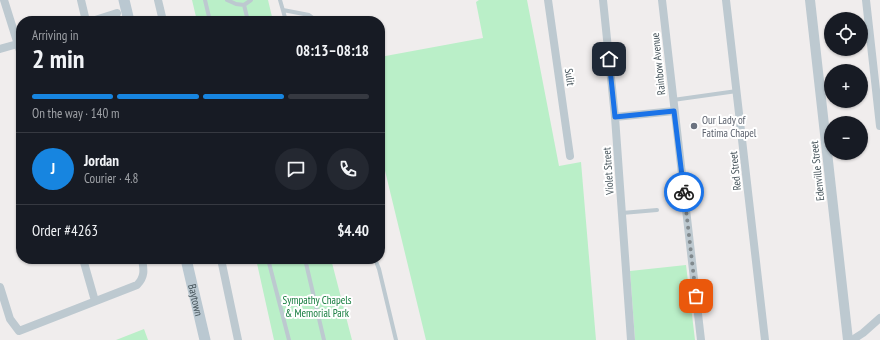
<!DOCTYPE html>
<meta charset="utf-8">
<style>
body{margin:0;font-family:"PT Sans Narrow",sans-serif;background:#242831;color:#f1f3f6;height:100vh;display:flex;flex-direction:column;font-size:15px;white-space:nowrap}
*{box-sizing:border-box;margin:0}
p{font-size:13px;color:#9ea1a6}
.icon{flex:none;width:22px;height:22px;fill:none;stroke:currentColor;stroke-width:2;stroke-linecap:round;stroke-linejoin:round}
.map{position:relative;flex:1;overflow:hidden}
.drawer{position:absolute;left:16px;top:16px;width:369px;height:248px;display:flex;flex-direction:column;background:#171b24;border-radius:16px;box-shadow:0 1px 3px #0004}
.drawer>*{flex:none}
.controls{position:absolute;left:824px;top:12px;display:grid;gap:8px}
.controls a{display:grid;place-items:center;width:44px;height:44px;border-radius:50%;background:#171b24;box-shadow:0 1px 3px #0004;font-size:20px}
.pin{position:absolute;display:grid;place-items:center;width:34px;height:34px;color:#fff;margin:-17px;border-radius:8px;box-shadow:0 2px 6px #0006}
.courier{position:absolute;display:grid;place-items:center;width:40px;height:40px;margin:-20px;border:3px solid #1a73e8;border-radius:50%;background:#fff;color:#222;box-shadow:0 1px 5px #0007}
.overview em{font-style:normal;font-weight:800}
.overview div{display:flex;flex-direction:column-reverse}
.overview{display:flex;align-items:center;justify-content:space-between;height:68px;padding:0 16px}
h1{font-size:26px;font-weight:800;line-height:30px}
.bar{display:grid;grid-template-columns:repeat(4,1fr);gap:6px 4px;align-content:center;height:48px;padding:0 16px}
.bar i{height:5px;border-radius:3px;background:#363941}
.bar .selected{background:#1785e0}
.bar p{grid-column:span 4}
.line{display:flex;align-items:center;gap:10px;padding:0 16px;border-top:1px solid #363941}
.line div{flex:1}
.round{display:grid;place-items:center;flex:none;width:42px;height:42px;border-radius:21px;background:#242831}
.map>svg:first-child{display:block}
.green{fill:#baefc8}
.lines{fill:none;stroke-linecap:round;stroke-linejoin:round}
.service{stroke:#bdc9d0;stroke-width:4}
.minor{stroke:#bdc9d0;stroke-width:8}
.tertiary{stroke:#bdc9d0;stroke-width:10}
.secondary{stroke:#bac8d1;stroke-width:11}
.done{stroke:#81898d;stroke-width:4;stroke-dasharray:0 7.2}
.route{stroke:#1a73e8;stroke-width:5}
.worship-dot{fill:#6b7280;stroke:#fff;stroke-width:1.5}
.labels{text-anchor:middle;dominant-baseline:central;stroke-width:4;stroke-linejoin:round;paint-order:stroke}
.street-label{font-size:11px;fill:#45535a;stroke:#fff}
.worship-label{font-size:11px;fill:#5b616d;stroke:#fff;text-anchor:start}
.park-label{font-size:11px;fill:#157c3d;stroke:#fff}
</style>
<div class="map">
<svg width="880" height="340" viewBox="0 0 880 340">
<rect width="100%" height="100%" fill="#f0eded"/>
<path class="green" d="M192 0H268L273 21H197Z
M479 0H527L559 166 581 162 596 340H426L380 150V57L483 38 476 2Z
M256 259H331L352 340H274Z
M686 265 695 340H635L630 271Z
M144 329 148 340H116Z"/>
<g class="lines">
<path class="service" d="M205 0 210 21
M227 0 236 4 244 5 251 0
M280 0 286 21
M244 5 248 21
M283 10 309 15 317 21
M673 100 737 91
M622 213 657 210
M268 259 289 340
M305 259 324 340
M375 259 379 269 396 340"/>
<path class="minor" d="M4 0 21 54
M81 0 86 21
M158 0 163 21
M548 0 570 156
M603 0 615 117 631 340
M662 0 701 340
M726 0 765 340
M866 0 880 126
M92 21 117 13
M0 49 21 43
M615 117 674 111
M83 259 95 301
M221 259 238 340
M0 287 10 319 19 331 137 285C145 277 144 270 142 259
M852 340 863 333 880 318"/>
<path class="tertiary" d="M810 0 848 340"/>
<g class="secondary">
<path d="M124 0 129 21"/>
<path id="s1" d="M186 259 205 340"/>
</g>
</g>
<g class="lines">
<path class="done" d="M684 192 696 296"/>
<path class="route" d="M609 59 615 117 674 111 684 192"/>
</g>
<circle class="worship-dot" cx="694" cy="126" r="4"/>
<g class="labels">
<g class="street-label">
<text transform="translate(658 64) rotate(-96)">Rainbow Avenue</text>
<text transform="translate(570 77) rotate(82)">Sulit</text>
<text transform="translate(608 171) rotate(-94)">Violet Street</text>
<text transform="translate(735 171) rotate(-96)">Red Street</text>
<text transform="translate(817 171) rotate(-96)">Edenville Street</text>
<text stroke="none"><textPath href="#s1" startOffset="42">Baytown</textPath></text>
</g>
<g class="worship-label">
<text x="702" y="120">Our Lady of<tspan x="702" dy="13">Fatima Chapel</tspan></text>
</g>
<g class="park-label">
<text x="317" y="300">Sympathy Chapels<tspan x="317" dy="13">&amp; Memorial Park</tspan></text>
</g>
</g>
</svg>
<div class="controls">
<a><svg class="icon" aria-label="locate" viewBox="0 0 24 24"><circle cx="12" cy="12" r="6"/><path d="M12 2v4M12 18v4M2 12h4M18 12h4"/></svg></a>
<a>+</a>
<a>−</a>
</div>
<div class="pin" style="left:696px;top:296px;background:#ea580c"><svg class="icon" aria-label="bag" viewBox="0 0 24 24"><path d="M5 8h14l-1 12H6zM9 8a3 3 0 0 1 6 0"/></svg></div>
<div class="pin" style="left:609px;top:59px;background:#1f2937"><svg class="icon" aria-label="home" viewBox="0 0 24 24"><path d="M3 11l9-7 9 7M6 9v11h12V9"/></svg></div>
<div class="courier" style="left:684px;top:192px"><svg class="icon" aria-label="bike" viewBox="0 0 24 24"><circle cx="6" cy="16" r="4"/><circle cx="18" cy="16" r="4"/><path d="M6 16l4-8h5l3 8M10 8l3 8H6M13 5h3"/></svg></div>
<section class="drawer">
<div class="overview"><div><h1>2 min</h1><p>Arriving in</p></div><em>08:13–08:18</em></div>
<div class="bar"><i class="selected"></i><i class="selected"></i><i class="selected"></i><i></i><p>On the way · 140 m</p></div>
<div class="line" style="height:72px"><b class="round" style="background:#1785e0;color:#fff">J</b><div><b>Jordan</b><p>Courier · 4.8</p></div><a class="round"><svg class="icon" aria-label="chat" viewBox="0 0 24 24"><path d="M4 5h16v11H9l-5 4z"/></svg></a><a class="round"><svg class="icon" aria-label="phone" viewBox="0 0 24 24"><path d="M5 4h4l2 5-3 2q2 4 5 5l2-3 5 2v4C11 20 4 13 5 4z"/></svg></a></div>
<div class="line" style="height:52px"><div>Order #4263</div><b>$4.40</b></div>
</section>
</div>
